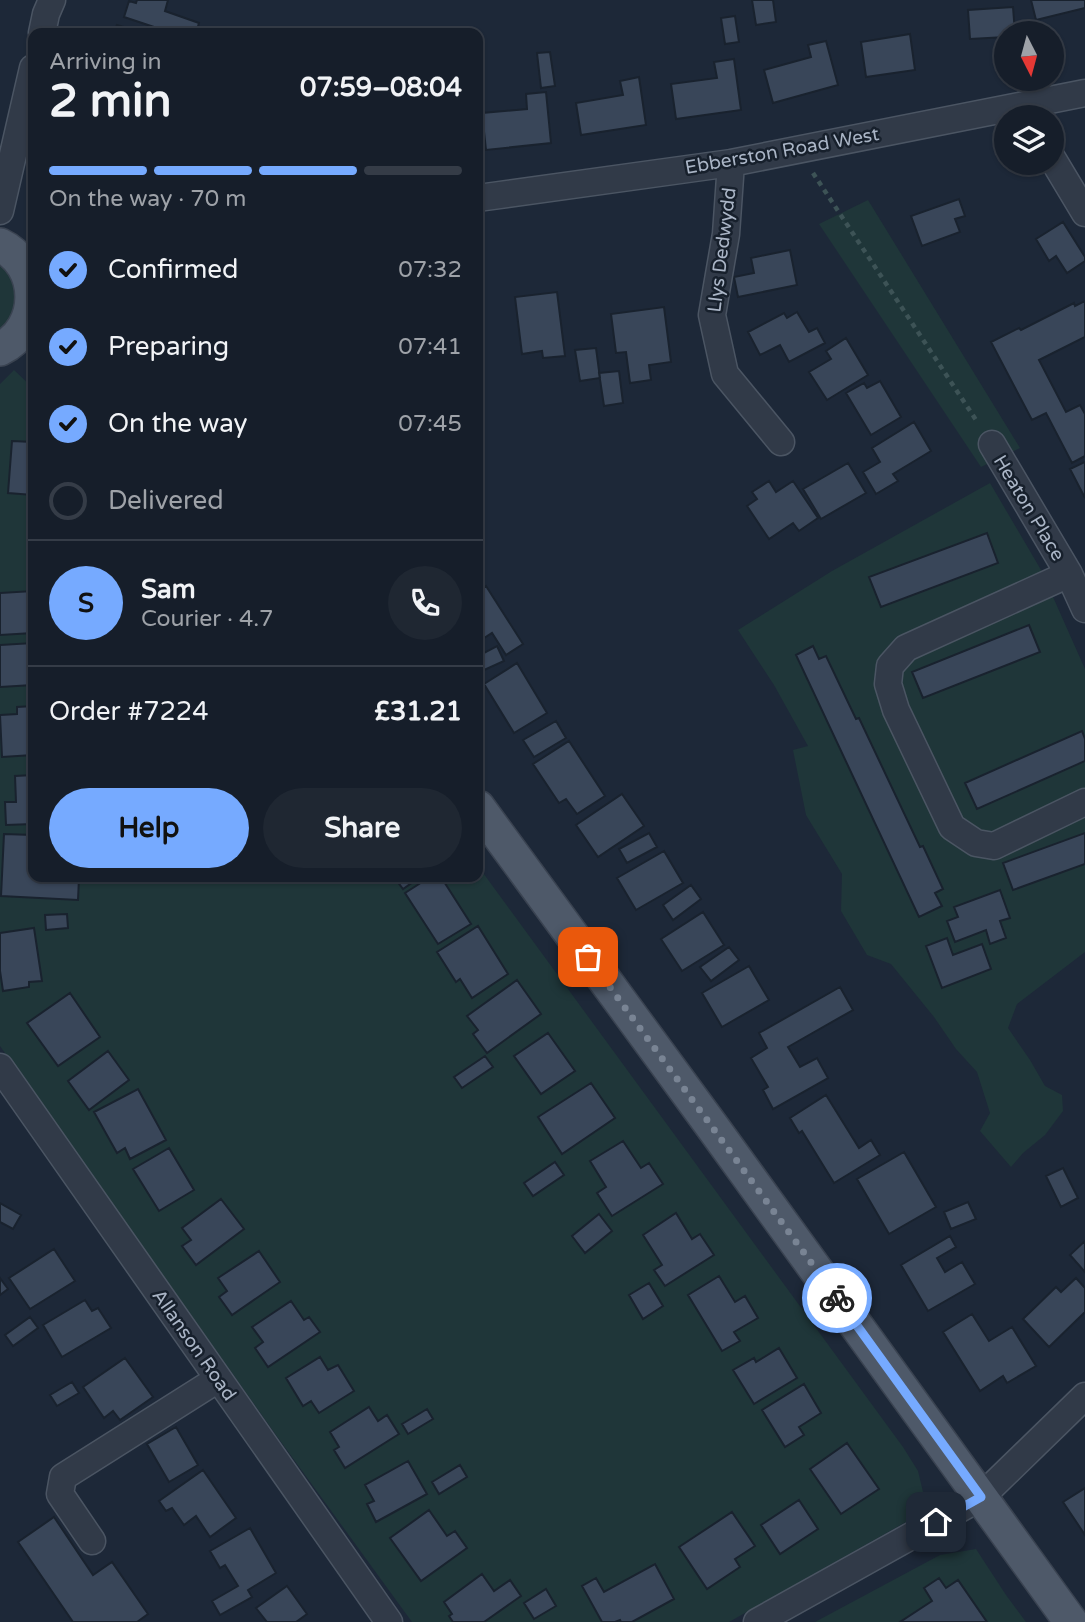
<!DOCTYPE html>
<meta charset="utf-8">
<style>
body{margin:0;font-family:"Varela Round",sans-serif;background:#1f2732;color:#f1f3f6;height:100vh;display:flex;flex-direction:column;font-size:26px;white-space:nowrap}
*{box-sizing:border-box;margin:0}
p{font-size:23px;color:#9ea2a8}
.icon{flex:none;width:38px;height:38px;fill:none;stroke:currentColor;stroke-width:2;stroke-linecap:round;stroke-linejoin:round}
.map{position:relative;flex:1;overflow:hidden}
.drawer{position:absolute;left:28px;top:28px;width:455px;height:854px;display:flex;flex-direction:column;background:#161e2a;border-radius:14px;box-shadow:0 2px 5px #0004,0 0 0 2px #353c47}
.drawer>*{flex:none}
.needle{width:46px;rotate:174deg}
.tools{position:absolute;left:994px;top:21px;display:grid;gap:14px}
.tools a{display:grid;place-items:center;width:70px;height:70px;border-radius:50%;background:#161e2a;box-shadow:0 2px 5px #0004,0 0 0 2px #353c47;font-size:35px}
.pin{position:absolute;display:grid;place-items:center;width:60px;height:60px;color:#fff;margin:-30px;border-radius:14px;box-shadow:0 4px 10px #0006}
.courier{position:absolute;display:grid;place-items:center;width:70px;height:70px;margin:-35px;border:5px solid #76aaff;border-radius:50%;background:#fff;color:#222;box-shadow:0 2px 9px #0007}
.head em{font-style:normal;font-weight:700}
.head div{display:flex;flex-direction:column-reverse}
.head{display:flex;align-items:center;justify-content:space-between;height:119px;padding:0 21px}
h1{font-size:46px;font-weight:700;line-height:52px}
.bar{display:grid;grid-template-columns:repeat(4,1fr);gap:10px 7px;align-content:center;height:84px;padding:0 21px}
.bar i{height:9px;border-radius:5px;background:#353c47}
.bar .active{background:#76aaff}
.bar p{grid-column:span 4}
.line{display:flex;align-items:center;gap:18px;padding:0 21px;border-top:2px solid #353c47}
.line div{flex:1}
.round{display:grid;place-items:center;flex:none;width:74px;height:74px;border-radius:37px;background:#1f2732}
ol{padding:0 21px;list-style:none}
li{display:flex;align-items:center;gap:21px;height:77px}
li p{margin-inline-start:auto}
li .icon{padding:7px;border-radius:50%;background:#76aaff;color:#111;stroke-width:4}
li:last-child{color:#9ea2a8}
li i{width:38px;height:38px;border:4px solid #353c47;border-radius:50%}
.action{display:flex;gap:14px;margin-top:auto;padding:14px 21px}
.action a{flex:1;height:80px;border-radius:42px;background:#76aaff;color:#111;font-size:28px;font-weight:700;line-height:80px;text-align:center}
.action a+a{background:#1f2732;color:#f1f3f6}
.map>svg:first-child{display:block}
.green{fill:#1f3639}
.building{fill:#394659;stroke:#19222e;stroke-width:2}
.lines{fill:none;stroke-linecap:round;stroke-linejoin:round}
.minor-casing{stroke:#4b5563;stroke-width:29}
.major-casing{stroke:#3a4351;stroke-width:36}
.path{stroke:#3d5356;stroke-width:4.5;stroke-dasharray:5 5;stroke-linecap:butt}
.minor{stroke:#313a48;stroke-width:26}
.major{stroke:#4e5969;stroke-width:33}
.done{stroke:#798494;stroke-width:7;stroke-dasharray:0 12.6}
.route{stroke:#76aaff;stroke-width:9}
.labels{text-anchor:middle;dominant-baseline:central;stroke-width:5;stroke-linejoin:round;paint-order:stroke}
.street-label{font-size:19px;fill:#aab5c6;stroke:#17202c}
</style>
<div class="map">
<svg width="1085" height="1622" viewBox="0 0 1085 1622">
<rect width="100%" height="100%" fill="#1d2838"/>
<path class="green" d="M868 200 1020 448 981 467 819 224Z
M0 261 13 277 16 305 10 318 0 329Z
M14 370 33 388V877H478V866L903 1447 918 1471 924 1496 913 1518 729 1622H412L276 1435 0 1046V384Z
M990 483 1041 570 1085 669V952L1017 1004 1008 1028 1030 1060 1045 1086 1062 1095 1063 1111 1045 1135 1023 1153 1011 1167 980 1131 990 1113 977 1072 956 1049 934 1017 891 964 867 955 841 911 842 874 806 815 793 750 808 746 774 685 738 630 832 571Z
M976 1549 1006 1595 1026 1622H815L940 1555Z"/>
<path class="building" d="M137 0H168L165 11 199 23 196 33H172L124 17 129 1 136 3Z
M752 0H773L776 22 756 25Z
M1031 0H1085V8L1036 20Z
M1013 7 1015 33H1006V37L970 39 968 10Z
M735 16 739 42 725 44 721 18Z
M117 25 143 33H114Z
M910 34 915 70 866 77 861 42Z
M826 41 838 85 773 103 764 70 811 57 808 45Z
M550 52 555 86 541 88 537 53Z
M734 59 741 110 676 119 671 84 717 78 714 62Z
M639 77 646 125 581 135 576 103 623 95 620 81Z
M546 92 551 143 486 150 482 113 527 109 526 94Z
M959 199 965 216 955 219 960 232 922 246 911 216Z
M1063 222 1085 257V261L1067 273 1056 256 1049 261 1036 239Z
M790 250 797 285 738 297 734 277 754 273 751 258Z
M557 292 565 356 543 358 542 351 522 354 515 297Z
M1085 301V337L1039 360 1066 412 1080 405 1085 414V456L1072 463 1046 413 1032 420 991 342 1019 328 1021 330 1074 303 1075 306Z
M664 307 671 362 649 365 651 380 630 383 626 352 616 353 611 314Z
M797 312 809 332 817 328 825 343 789 362 780 345 760 355 748 332 784 313 787 318Z
M846 338 868 375 827 400 809 372 831 359 826 351Z
M596 348 600 378 580 381 575 350Z
M619 371 623 403 604 406 599 373Z
M880 381 901 417 871 435 846 393 864 383 867 388Z
M914 422 931 451 893 474 898 481 876 494 863 472 880 462 872 448Z
M12 441 33 442V495L8 493Z
M1085 462V498L1070 469Z
M848 463 866 493 821 519 803 489Z
M769 481 776 492 793 481 818 518 799 531 793 523 769 539 747 506 757 499 752 492Z
M987 533 998 563 881 607 869 577Z
M486 586 523 644 506 655 492 633 478 642V591Z
M33 591V633L0 635V593Z
M1029 625 1040 652 923 698 912 672Z
M33 643V685L0 687V645Z
M497 646 504 661 482 671 478 663V656Z
M813 646 819 659 826 656 856 719 859 718 920 847 923 846 943 889 935 893 942 906 919 917 796 655Z
M517 663 547 713 514 733 484 684Z
M33 706V755L2 757 0 715 17 714V707Z
M556 721 566 738 534 757 523 740Z
M1082 731 1085 739V761L977 809 965 783Z
M569 741 605 796 577 814 566 799 559 803 533 764Z
M33 775V824L6 825 5 802H16L15 776Z
M622 794 644 826 598 857 576 825Z
M649 833 657 847 627 863 619 849Z
M1085 833V864L1013 890 1003 863Z
M4 834 33 835V877L79 878 78 900 1 896Z
M664 851 683 883 636 910 617 878Z
M394 877H420L403 889Z
M430 877H441L471 924 438 944 405 893Z
M691 885 701 899 673 920 663 905Z
M1000 890 1010 918 1000 921 1006 938 990 944 986 930 955 942 947 921 958 917 954 907Z
M703 912 724 945 682 971 661 939Z
M67 914 68 928 46 930 45 915Z
M478 926 508 974 472 998 460 979 456 982 437 952Z
M34 928 42 981 29 982V987L3 991 0 971V933Z
M947 938 953 955 982 944 991 969 942 988 926 946Z
M729 947 739 960 711 981 700 967Z
M749 966 769 1000 722 1027 702 993Z
M517 980 541 1014 487 1053 473 1034 478 1030 467 1016Z
M840 987 853 1010 788 1047 800 1067 817 1058 828 1078 773 1109 763 1090 768 1087 751 1058 767 1048 759 1033Z
M70 993 100 1037 58 1066 27 1023Z
M548 1033 575 1071 541 1094 514 1056Z
M108 1051 129 1080 89 1110 68 1081Z
M485 1056 493 1067 462 1088 454 1077Z
M591 1083 615 1118 562 1154 538 1117Z
M138 1089 166 1140 130 1159 125 1148 117 1153 94 1112Z
M826 1095 859 1148 871 1140 880 1155 834 1183 802 1131 799 1133 790 1118Z
M623 1141 641 1168 649 1163 663 1184 612 1216 597 1193 606 1187 590 1161Z
M169 1148 194 1190 159 1211 133 1169Z
M904 1152 936 1207 889 1234 857 1179Z
M555 1162 564 1175 533 1196 524 1183Z
M1063 1168 1078 1198 1061 1207 1046 1176Z
M221 1199 244 1229 196 1265 182 1246 191 1240 182 1228Z
M968 1202 976 1219 951 1229 944 1212Z
M0 1203 21 1215 13 1229 0 1222Z
M676 1213 692 1239 700 1234 714 1255 665 1286 654 1270 662 1265 643 1235Z
M599 1214 612 1231 585 1253 572 1236Z
M950 1236 956 1247 937 1258 945 1272 962 1262 975 1284 928 1311 901 1265Z
M1085 1241V1272L1070 1255Z
M54 1249 75 1281 30 1309 9 1278Z
M259 1251 280 1282 232 1315 219 1297 227 1291 218 1278Z
M719 1276 735 1302 745 1296 758 1318 734 1332 740 1341 722 1351 688 1295Z
M0 1278 8 1289 0 1295Z
M1076 1278 1085 1288V1312L1049 1347 1023 1319 1056 1287 1061 1292Z
M649 1283 663 1306 643 1319 629 1295Z
M85 1300 92 1311 98 1308 111 1328 62 1357 43 1325Z
M291 1301 304 1320 309 1317 320 1332 268 1367 255 1348 263 1342 252 1327Z
M972 1314 989 1341 1012 1327 1036 1366 1007 1383 1003 1376 980 1391 943 1332Z
M30 1317 38 1328 13 1346 5 1335Z
M779 1348 797 1378 754 1404 733 1370 754 1358 756 1362Z
M320 1357 328 1370 338 1365 354 1391 319 1413 311 1401 303 1406 286 1378Z
M125 1358 153 1397 120 1420 113 1411 104 1418 83 1387Z
M72 1382 79 1393 57 1406 50 1395Z
M804 1384 821 1413 799 1427 804 1435 785 1447 762 1410Z
M369 1407 378 1421 387 1415 399 1434 345 1468 334 1450 339 1447 330 1432Z
M427 1409 433 1419 408 1434 402 1424Z
M176 1427 198 1465 169 1482 147 1444Z
M847 1443 879 1489 841 1514 810 1469Z
M408 1461 427 1494 376 1522 367 1504 374 1501 365 1485Z
M460 1465 467 1477 439 1494 432 1482Z
M203 1470 236 1518 210 1537 196 1516 184 1525 172 1508 166 1511 159 1501Z
M1085 1488V1535L1063 1502Z
M799 1500 818 1529 780 1554 761 1525Z
M429 1510 447 1536 455 1531 467 1548 421 1581 390 1538Z
M732 1512 755 1546 735 1559 740 1567 707 1589 679 1547Z
M54 1517 93 1575 112 1562 148 1614 137 1622H73L18 1542Z
M250 1528 276 1573 248 1590 252 1597 220 1615 212 1601 238 1586 225 1565 220 1568 210 1551Z
M655 1564 674 1599 632 1622H621L620 1620 615 1622H602L582 1586 596 1578 604 1592Z
M482 1574 494 1591 510 1580 521 1596 484 1622H453L449 1616 452 1614 444 1602Z
M939 1578 946 1588 958 1580 987 1622H900L932 1601 924 1588Z
M287 1586 307 1614 296 1622H267L256 1608Z
M546 1589 556 1606 534 1619 524 1603Z"/>
<g class="lines">
<g class="minor-casing">
<path id="minor" d="M42 33 46 14 52 0
M1052 158 1085 213
M731 163 726 234 712 315 725 374 781 442
M478 198 731 163 1085 93
M0 211 33 68
M992 444 1069 574 1085 609
M1069 574 906 648 890 666 888 684 896 710 952 827 976 843 994 846 1085 802
M0 1067 389 1622
M92 1541 60 1494 63 1477 218 1379
M757 1622 981 1497 1085 1396"/>
</g>
<g class="major-casing">
<path id="major" d="M0 245C42 265 43 328 0 349
M478 807 714 1129 1071 1622"/>
</g>
<path class="path" d="M813 173 978 423"/>
<use href="#minor" class="minor"/>
<use href="#major" class="major"/>
</g>
<g class="lines">
<path class="done" d="M588 957 837 1298"/>
<path class="route" d="M837 1298 981 1497 936 1522"/>
</g>
<g class="labels">
<g class="street-label">
<text transform="translate(782 151) rotate(-10)">Ebberston Road West</text>
<text transform="translate(722 250) rotate(-83)">Llys Dedwydd</text>
<text transform="translate(1029 508) rotate(59)">Heaton Place</text>
<text transform="translate(194 1345) rotate(55)">Allanson Road</text>
</g>
</g>
</svg>
<div class="tools">
<a><svg class="needle" viewBox="-14 -14 28 28"><path d="M0-13l5 13h-10z" fill="#e53935"/><path d="M0 13l5-13h-10z" fill="#9ea2a8"/></svg></a>
<a><svg class="icon" aria-label="layers" viewBox="0 0 24 24"><path d="M12 4l9 5-9 5-9-5zM3 14l9 5 9-5"/></svg></a>
</div>
<div class="pin" style="left:588px;top:957px;background:#ea580c"><svg class="icon" aria-label="bag" viewBox="0 0 24 24"><path d="M5 8h14l-1 12H6zM9 8a3 3 0 0 1 6 0"/></svg></div>
<div class="pin" style="left:936px;top:1522px;background:#1f2937"><svg class="icon" aria-label="home" viewBox="0 0 24 24"><path d="M3 11l9-7 9 7M6 9v11h12V9"/></svg></div>
<div class="courier" style="left:837px;top:1298px"><svg class="icon" aria-label="bike" viewBox="0 0 24 24"><circle cx="6" cy="16" r="4"/><circle cx="18" cy="16" r="4"/><path d="M6 16l4-8h5l3 8M10 8l3 8H6M13 5h3"/></svg></div>
<section class="drawer">
<div class="head"><div><h1>2 min</h1><p>Arriving in</p></div><em>07:59–08:04</em></div>
<div class="bar"><i class="active"></i><i class="active"></i><i class="active"></i><i></i><p>On the way · 70 m</p></div>
<ol>
<li><svg class="icon" aria-label="check" viewBox="0 0 24 24"><path d="M5 12l5 5 9-10"/></svg>Confirmed<p>07:32</p></li>
<li><svg class="icon" aria-label="check" viewBox="0 0 24 24"><path d="M5 12l5 5 9-10"/></svg>Preparing<p>07:41</p></li>
<li><svg class="icon" aria-label="check" viewBox="0 0 24 24"><path d="M5 12l5 5 9-10"/></svg>On the way<p>07:45</p></li>
<li><i></i>Delivered</li>
</ol>
<div class="line" style="height:126px"><b class="round" style="background:#76aaff;color:#111">S</b><div><b>Sam</b><p>Courier · 4.7</p></div><a class="round"><svg class="icon" aria-label="phone" viewBox="0 0 24 24"><path d="M5 4h4l2 5-3 2q2 4 5 5l2-3 5 2v4C11 20 4 13 5 4z"/></svg></a></div>
<div class="line" style="height:91px"><div>Order #7224</div><b>£31.21</b></div>
<div class="action"><a>Help</a><a>Share</a></div>
</section>
</div>
